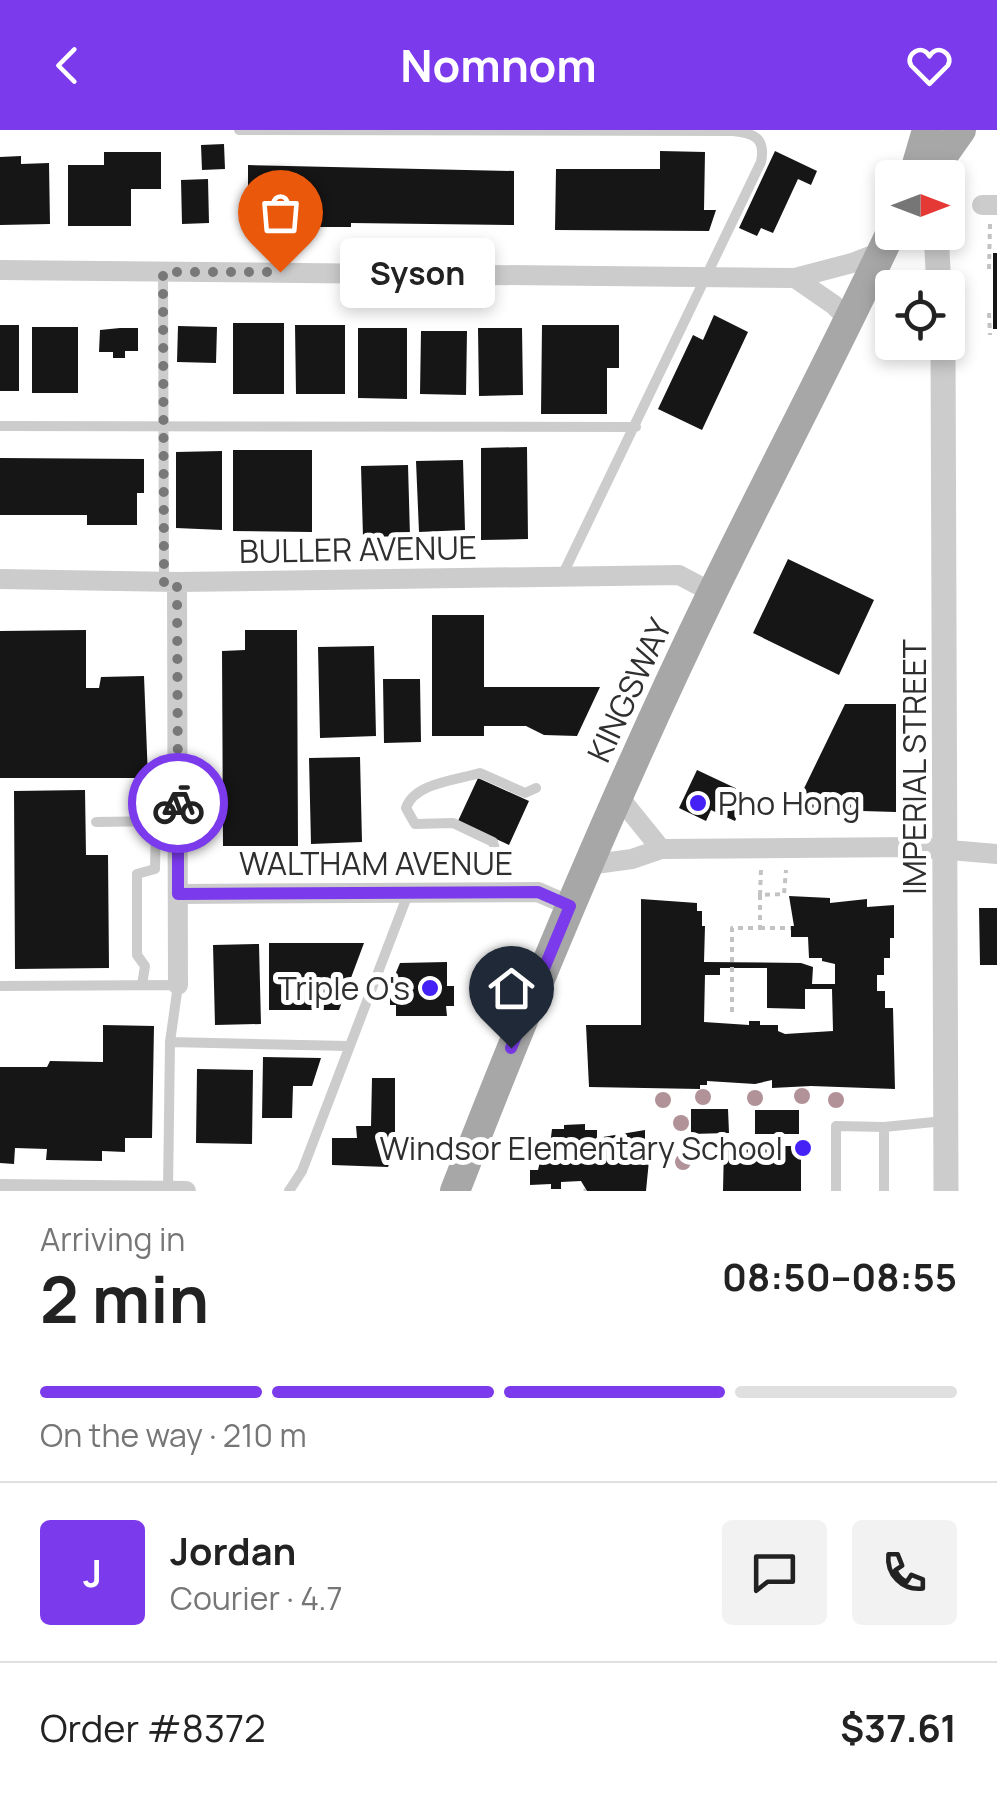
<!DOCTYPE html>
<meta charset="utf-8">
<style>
body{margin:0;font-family:Manrope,sans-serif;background:#f2f2f2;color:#222;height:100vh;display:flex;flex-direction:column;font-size:38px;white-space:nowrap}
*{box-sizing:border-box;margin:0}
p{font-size:32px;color:#767676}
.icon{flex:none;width:55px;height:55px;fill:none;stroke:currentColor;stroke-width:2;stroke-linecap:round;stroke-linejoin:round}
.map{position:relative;height:1061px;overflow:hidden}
.drawer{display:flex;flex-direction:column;background:#fff;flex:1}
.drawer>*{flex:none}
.needle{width:65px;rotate:90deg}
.buttons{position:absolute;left:875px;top:30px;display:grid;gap:20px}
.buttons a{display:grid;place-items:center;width:90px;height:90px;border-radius:10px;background:#fff;box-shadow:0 5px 15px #0003;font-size:50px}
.pin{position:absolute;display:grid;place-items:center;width:85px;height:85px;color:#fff;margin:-102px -42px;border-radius:50% 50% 50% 0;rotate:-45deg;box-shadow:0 0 10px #0007}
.pin .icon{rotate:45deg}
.courier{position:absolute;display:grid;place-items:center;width:100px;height:100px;margin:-50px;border:8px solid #7c3aed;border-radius:50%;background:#fff;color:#222;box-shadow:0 2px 12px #0007}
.bubble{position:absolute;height:70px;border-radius:10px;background:#fff;box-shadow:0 5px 15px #0003;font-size:32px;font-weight:700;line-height:70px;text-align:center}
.overview em{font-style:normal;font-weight:700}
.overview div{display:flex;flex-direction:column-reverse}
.overview{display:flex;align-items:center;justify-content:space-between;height:170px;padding:0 40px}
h1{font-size:65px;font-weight:700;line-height:75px}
.bar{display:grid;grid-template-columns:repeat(4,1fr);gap:15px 10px;align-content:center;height:120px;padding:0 40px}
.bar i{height:12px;border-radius:8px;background:#e0e0e0}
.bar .on{background:#7c3aed}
.bar p{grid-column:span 4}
.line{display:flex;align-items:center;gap:25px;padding:0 40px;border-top:2px solid #e0e0e0}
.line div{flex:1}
.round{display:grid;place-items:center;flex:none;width:105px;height:105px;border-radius:10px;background:#f2f2f2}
header{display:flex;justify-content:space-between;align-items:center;height:130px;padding:0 40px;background:#7c3aed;color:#fff;font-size:45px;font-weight:700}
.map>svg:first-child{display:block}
.building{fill:#161616;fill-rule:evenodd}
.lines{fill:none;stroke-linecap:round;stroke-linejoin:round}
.path{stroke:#c3c3c3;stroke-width:4;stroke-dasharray:5 5;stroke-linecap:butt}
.service{stroke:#ccc;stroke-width:10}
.minor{stroke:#ccc;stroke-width:20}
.tertiary{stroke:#ccc;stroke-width:25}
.primary{stroke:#a7a7a7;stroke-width:30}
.tree{fill:#b09298}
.done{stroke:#787878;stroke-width:10;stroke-dasharray:0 18}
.route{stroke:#7c3aed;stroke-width:12}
.poi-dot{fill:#4521f6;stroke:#fff;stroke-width:4}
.labels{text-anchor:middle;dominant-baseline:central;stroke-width:10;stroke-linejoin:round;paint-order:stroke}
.street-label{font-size:32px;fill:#2f2f2f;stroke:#fff}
.poi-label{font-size:32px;fill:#2f2f2f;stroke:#fff;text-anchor:end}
</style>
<header><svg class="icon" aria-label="back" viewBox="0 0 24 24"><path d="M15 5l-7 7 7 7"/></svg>Nomnom<svg class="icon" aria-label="heart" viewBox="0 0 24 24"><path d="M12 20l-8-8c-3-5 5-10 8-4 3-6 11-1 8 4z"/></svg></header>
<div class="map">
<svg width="997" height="1061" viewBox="0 0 997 1061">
<rect width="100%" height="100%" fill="#fff"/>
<path class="building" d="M224 14 225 39 202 40 201 15Z
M660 21 705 22 704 80H716L709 101 555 100 556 39H660Z
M775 21 817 41 811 55 798 49 773 103 761 98 757 106 739 98Z
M104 22H161V59H131V96H68V35H104Z
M21 26V34L49 33 50 94 0 95V27Z
M248 35 514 41V95L351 93V97H248Z
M208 49 209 93 182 94 181 50Z
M993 123H997V199H993Z
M714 185 748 202 702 300 658 279 693 205 703 210Z
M233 193H284V264H233Z
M0 195H19V261H0Z
M295 195H345V264H296Z
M542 195H619V238H607V284H541Z
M178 196 217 197 216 233 177 232Z
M32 197H78V263H32Z
M120 198H138V221H125V228H113V222H99L100 200Z
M358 198H407V269L358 268Z
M478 198H522L523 265 479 266Z
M421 201H467L466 265 420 264Z
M527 317 528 409 481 410V318Z
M233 320H312V402L233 401Z
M222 321V400L176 398V322Z
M0 328 144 329V363H137V395H87V385H0Z
M463 330 465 400 419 402 416 331Z
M408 335 410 406 363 407 361 336Z
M788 429 874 470 839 545 753 503Z
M432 485H484V557H600L577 606 544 605 526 596H484V606H432Z
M86 500V558H99L101 547 144 546 148 648H0V501Z
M245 500H297L298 716H223L222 521 245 520Z
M374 516 376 606 320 608 318 517Z
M383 549H420L421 612 384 613Z
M845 574H896V682L794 679Z
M360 627 362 712 311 714 309 628Z
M697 640 748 664 735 691 711 680 706 691 679 678Z
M478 648 529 671 509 715 458 691Z
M85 660 86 725H108L109 838 15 839 14 661Z
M789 766 830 768V773L867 769V777L894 775V808H890V828H884V845H877V861H885V878H893L895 959 811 956 772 958V950L755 954 707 951V955H700V959L589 957 586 895H641V769L697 773V781H702V796H705L704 832 801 833 813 837 812 854H835V834L822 831V828H809L808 807H791V796H794ZM720 838H767V878L805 879V859H832L833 901 785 904 778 901V895H760V891H749V895L704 892 705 845H720Z
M979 778H997V835H980Z
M269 813H364L339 880H269Z
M259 814 261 894 215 895 213 815Z
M447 832V856H454V876H446L447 886H396V875H390V857L400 833Z
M103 895 154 896 152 1008H125V1022L102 1021V1031L46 1030 47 1019 15 1018 14 1034 0 1033V937H47L50 931 103 932Z
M263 927 321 928 312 956H293L292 988H262Z
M197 939 253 940 252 1014 196 1013Z
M372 948H395V1018L388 1037 332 1035V1008H357L356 996H371Z
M691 979H728L729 1003 691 1004Z
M755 980H799V1004H755Z
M585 994V1000H597V1008L645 1000V1020H650L646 1061H587L581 1051 561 1052V1059H551V1054L530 1055V1040H538L542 1023H549L552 999H564V995Z
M724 1016H801V1061H723Z"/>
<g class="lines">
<path class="path" d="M989 139 990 94
M989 183 990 205
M760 765 761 740
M760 798H791
M732 882V798H760V765L784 764 786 740
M584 1061 586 1060"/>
<path class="service" d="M239 0 733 1C754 3 766 8 761 32L562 446
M163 142 164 452
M0 296 636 297
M96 692 162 691
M491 729 495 719 493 712 453 693 415 694 406 678C414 653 457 650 480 643L525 663 536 658
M142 855 145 836 137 825V744L155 739 156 691
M0 856 178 855 170 912 168 1060
M170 912 348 916
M884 997 944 991
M289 1061 302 1041 408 764
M836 1061V996L884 997V1061"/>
<path class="minor" d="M982 75H997
M0 140 795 148 852 133 883 121
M795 148 834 175 850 191
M0 449 177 452 679 445 713 463
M177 452 178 855
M619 667 661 719
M588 735 632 729 661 719 914 717 997 724
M178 764 538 762 570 776
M0 1059 186 1061"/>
<path class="tertiary" d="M936 102 939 158
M943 212 946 1061"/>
<path class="primary" d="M913 48 927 0
M927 48 961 0
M455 1061C534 858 618 657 713 461 772 340 835 222 892 100"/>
</g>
<g class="tree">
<circle cx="802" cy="966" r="8"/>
<circle cx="703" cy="967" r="8"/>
<circle cx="755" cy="968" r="8"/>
<circle cx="663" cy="970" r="8"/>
<circle cx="836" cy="970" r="8"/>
<circle cx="681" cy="993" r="8"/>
<circle cx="683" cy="1032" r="8"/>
</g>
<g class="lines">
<path class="done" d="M178 673 177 452H164L163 142H280"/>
<path class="route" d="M178 673V764L538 762 570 776 511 918"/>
</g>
<g class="poi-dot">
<circle cx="698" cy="673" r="10"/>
<circle cx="430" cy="858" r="10"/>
<circle cx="803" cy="1018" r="10"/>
</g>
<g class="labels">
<g class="street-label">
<text transform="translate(358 419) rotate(-1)">BULLER AVENUE</text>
<text transform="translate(629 560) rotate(-65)">KINGSWAY</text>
<text transform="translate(914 637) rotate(-90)">IMPERIAL STREET</text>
<text x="376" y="733">WALTHAM AVENUE</text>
</g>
<g class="poi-label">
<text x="718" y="673" text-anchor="start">Pho Hong</text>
<text x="410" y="858">Triple O's</text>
<text x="783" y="1018">Windsor Elementary School</text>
</g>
</g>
</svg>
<div class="buttons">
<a><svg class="needle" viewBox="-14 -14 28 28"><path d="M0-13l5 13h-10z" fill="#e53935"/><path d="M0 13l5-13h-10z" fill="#767676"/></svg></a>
<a><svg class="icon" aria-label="locate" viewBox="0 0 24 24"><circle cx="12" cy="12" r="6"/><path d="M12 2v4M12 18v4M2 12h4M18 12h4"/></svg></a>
</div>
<div class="pin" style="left:280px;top:142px;background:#ea580c"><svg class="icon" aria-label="bag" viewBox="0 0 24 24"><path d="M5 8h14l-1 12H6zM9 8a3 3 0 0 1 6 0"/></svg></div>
<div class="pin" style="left:511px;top:918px;background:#1f2937"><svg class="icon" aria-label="home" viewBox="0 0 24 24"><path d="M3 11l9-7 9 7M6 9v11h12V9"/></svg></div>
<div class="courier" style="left:178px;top:673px"><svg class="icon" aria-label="bike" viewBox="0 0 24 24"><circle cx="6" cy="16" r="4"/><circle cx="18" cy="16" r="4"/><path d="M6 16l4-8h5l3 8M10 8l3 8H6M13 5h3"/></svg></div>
<div class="bubble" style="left:340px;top:108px;width:155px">Syson</div>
</div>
<section class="drawer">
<div class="overview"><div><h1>2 min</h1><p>Arriving in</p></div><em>08:50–08:55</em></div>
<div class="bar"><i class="on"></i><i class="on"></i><i class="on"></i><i></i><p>On the way · 210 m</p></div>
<div class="line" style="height:180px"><b class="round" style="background:#7c3aed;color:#fff">J</b><div><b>Jordan</b><p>Courier · 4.7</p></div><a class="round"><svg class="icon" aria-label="chat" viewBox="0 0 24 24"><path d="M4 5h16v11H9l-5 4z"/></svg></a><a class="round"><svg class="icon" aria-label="phone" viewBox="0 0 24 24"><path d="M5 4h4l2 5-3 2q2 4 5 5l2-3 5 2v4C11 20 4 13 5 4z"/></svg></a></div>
<div class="line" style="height:130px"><div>Order #8372</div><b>$37.61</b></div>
</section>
